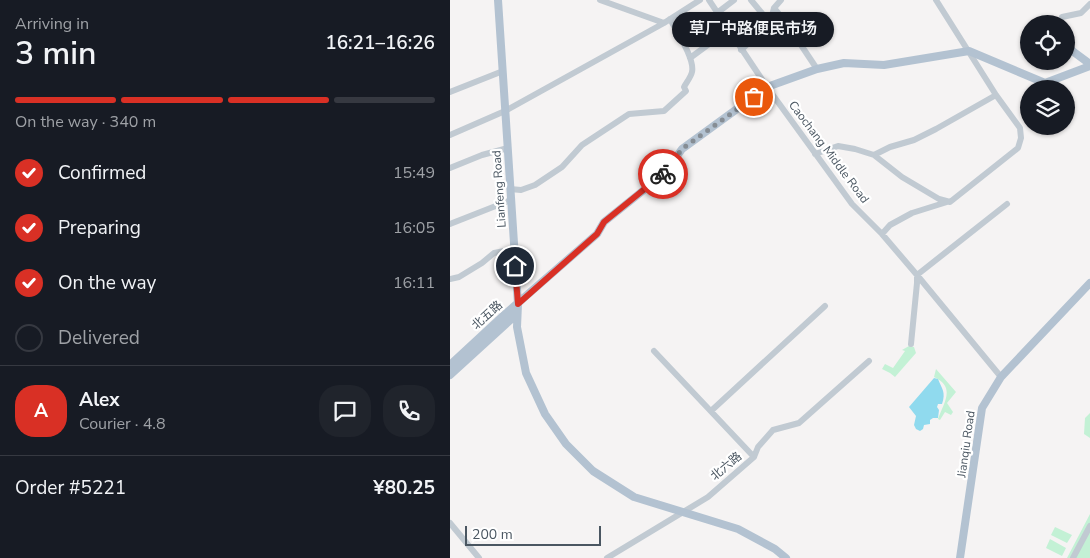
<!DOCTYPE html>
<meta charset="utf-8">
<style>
body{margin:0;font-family:"Nunito Sans","Noto Sans SC",sans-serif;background:#20242c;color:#f1f3f6;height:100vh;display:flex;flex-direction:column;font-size:19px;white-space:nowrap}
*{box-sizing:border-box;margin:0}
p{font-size:16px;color:#9ea1a6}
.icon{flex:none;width:28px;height:28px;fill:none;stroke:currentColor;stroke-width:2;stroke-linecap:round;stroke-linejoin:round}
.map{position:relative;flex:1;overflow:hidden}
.drawer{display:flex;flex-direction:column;background:#171b24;width:450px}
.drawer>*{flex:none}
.fabs{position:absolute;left:570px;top:15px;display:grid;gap:10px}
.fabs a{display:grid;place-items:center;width:55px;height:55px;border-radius:50%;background:#171b24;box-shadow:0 1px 4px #0004;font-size:25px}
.scale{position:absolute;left:15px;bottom:12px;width:136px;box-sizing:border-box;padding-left:5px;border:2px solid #4a5661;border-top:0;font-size:14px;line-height:18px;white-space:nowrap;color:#4a5661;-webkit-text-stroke:4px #fff;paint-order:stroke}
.pin{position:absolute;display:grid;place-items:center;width:42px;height:42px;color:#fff;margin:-21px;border:2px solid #fff;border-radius:50%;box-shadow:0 1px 5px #0007}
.courier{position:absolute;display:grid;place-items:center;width:50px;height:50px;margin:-25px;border:4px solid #d93025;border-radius:50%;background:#fff;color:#222;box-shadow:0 1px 6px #0007}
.bubble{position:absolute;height:35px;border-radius:18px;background:#171b24;box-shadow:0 1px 4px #0004;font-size:16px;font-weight:600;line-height:35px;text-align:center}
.overview em{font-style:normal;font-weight:600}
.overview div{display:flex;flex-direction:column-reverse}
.overview{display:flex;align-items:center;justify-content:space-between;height:85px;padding:0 15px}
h1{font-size:32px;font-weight:600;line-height:38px}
.bar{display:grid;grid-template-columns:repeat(4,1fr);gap:8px 5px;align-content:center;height:60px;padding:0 15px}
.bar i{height:6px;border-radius:4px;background:#363941}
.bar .selected{background:#d93025}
.bar p{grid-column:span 4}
.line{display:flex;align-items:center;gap:12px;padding:0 15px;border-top:1px solid #363941}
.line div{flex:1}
.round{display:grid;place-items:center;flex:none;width:52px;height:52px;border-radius:20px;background:#20242c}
ol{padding:0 15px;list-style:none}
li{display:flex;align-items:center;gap:15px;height:55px}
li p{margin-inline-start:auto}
li .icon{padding:5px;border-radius:50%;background:#d93025;color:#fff;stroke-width:4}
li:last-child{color:#9ea1a6}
li i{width:28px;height:28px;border:2px solid #363941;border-radius:50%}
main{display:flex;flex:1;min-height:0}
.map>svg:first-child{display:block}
.green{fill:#c3f1d5}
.water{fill:#90daee}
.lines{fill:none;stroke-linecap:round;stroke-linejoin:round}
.minor{stroke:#c1cad2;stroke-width:6}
.major{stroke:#b3c2d1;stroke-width:8}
.done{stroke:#868d94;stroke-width:5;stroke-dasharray:0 9}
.route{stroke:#d93025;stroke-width:6}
.labels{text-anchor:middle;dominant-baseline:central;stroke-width:4.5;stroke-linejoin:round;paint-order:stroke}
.street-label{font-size:12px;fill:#4a5661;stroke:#fff}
</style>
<main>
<section class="drawer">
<div class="overview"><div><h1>3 min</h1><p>Arriving in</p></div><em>16:21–16:26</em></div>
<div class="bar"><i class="selected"></i><i class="selected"></i><i class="selected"></i><i></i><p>On the way · 340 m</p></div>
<ol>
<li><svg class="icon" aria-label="check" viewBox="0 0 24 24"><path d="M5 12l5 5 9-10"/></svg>Confirmed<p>15:49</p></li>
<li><svg class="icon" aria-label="check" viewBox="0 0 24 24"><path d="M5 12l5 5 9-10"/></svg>Preparing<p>16:05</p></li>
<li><svg class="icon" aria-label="check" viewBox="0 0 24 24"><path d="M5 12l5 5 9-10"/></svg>On the way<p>16:11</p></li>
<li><i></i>Delivered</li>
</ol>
<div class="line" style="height:90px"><b class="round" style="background:#d93025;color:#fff">A</b><div><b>Alex</b><p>Courier · 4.8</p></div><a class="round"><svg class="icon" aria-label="chat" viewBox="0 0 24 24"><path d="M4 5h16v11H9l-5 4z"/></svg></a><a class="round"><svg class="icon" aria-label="phone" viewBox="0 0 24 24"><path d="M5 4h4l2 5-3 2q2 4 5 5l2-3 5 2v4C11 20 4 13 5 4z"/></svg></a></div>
<div class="line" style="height:65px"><div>Order #5221</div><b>¥80.25</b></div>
</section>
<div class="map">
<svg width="640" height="558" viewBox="0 0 640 558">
<rect width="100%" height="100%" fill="#f5f3f3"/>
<path class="green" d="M459 346 464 347 466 353 445 377 440 373 432 369 435 364 443 368 455 351 452 350Z
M486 369 506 392 497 403 503 412 501 415 495 412 490 420 488 419C494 402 506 387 484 377Z
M640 413V438L634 434 635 418Z
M640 514V558H617Z
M605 527 622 535 617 543 601 535Z
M600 539 616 548 612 556 596 548Z"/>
<path class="water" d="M484 378 488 379C492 389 496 392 492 404H488L487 407 489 410 488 418H483L480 420V424L474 425 473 429 470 431 466 429 464 425 466 416 459 407Z"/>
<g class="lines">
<path class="minor" d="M150 0 214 23
M259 0 317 87 402 204 432 234 467 275 551 377
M301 0 320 23
M324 8 342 30 349 42 367 69
M267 13 284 0
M612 17 631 13 640 4
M291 50 320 23 324 8 331 0
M240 58 278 30
M0 92 53 71
M0 135 55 111 214 23 250 0
M365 154 388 146 405 149 424 155 452 177 489 199 500 202 568 148 571 138 570 128 546 95 486 0
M424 155 440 147 464 140 486 129 546 95
M0 168 32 155 58 148
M60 189 71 190 85 185 112 167 132 145 179 114 214 111 236 91 234 87C236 83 241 77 242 72 245 59 227 32 220 19
M0 224 61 200
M432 234 440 225 462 213 497 202
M0 279 9 277 32 263 44 253 64 249
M461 344 467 283V275L557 204
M204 351 304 457
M261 411 375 306
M0 523 29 558
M157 558 258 497 304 457 308 447 323 430 349 423 419 361
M623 558 640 526"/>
<path class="major" d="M48 0 68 304 67 327 76 373 95 414 116 444 143 471 184 497 288 529 325 549 336 558
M617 47 640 64
M0 365 53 316 147 234 154 222 215 173 232 149 317 87 367 69 394 63 434 65 519 51 595 83 640 66
M0 375 67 314
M510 558 532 408 551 377 640 283"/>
</g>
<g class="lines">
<path class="done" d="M213 174 232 149 304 97"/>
<path class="route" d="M65 266 68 304 147 234 154 222 213 174"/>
</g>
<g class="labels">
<g class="street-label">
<text transform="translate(379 152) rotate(53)">Caochang Middle Road</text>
<text transform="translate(49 189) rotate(-94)">Lianfeng Road</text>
<text transform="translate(37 315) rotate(-42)">北五路</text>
<text transform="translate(516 444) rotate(-82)">Jianqiu Road</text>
<text transform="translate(276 466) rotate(-40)">北六路</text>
</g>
</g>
</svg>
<div class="fabs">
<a><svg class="icon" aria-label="locate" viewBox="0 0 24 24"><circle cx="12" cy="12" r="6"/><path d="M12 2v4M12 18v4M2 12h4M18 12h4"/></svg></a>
<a><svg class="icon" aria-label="layers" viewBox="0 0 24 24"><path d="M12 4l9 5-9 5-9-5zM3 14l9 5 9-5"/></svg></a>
</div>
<div class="scale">200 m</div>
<div class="pin" style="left:304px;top:97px;background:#ea580c"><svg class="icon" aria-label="bag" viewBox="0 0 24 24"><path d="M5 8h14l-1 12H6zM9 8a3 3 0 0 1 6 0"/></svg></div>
<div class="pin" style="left:65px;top:266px;background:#1f2937"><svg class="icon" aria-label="home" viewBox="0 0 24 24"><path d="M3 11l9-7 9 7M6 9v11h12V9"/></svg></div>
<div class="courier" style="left:213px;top:174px"><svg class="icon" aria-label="bike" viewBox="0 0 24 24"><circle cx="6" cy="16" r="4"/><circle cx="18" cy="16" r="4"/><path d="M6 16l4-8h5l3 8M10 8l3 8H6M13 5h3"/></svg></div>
<div class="bubble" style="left:222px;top:12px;width:162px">草厂中路便民市场</div>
</div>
</main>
